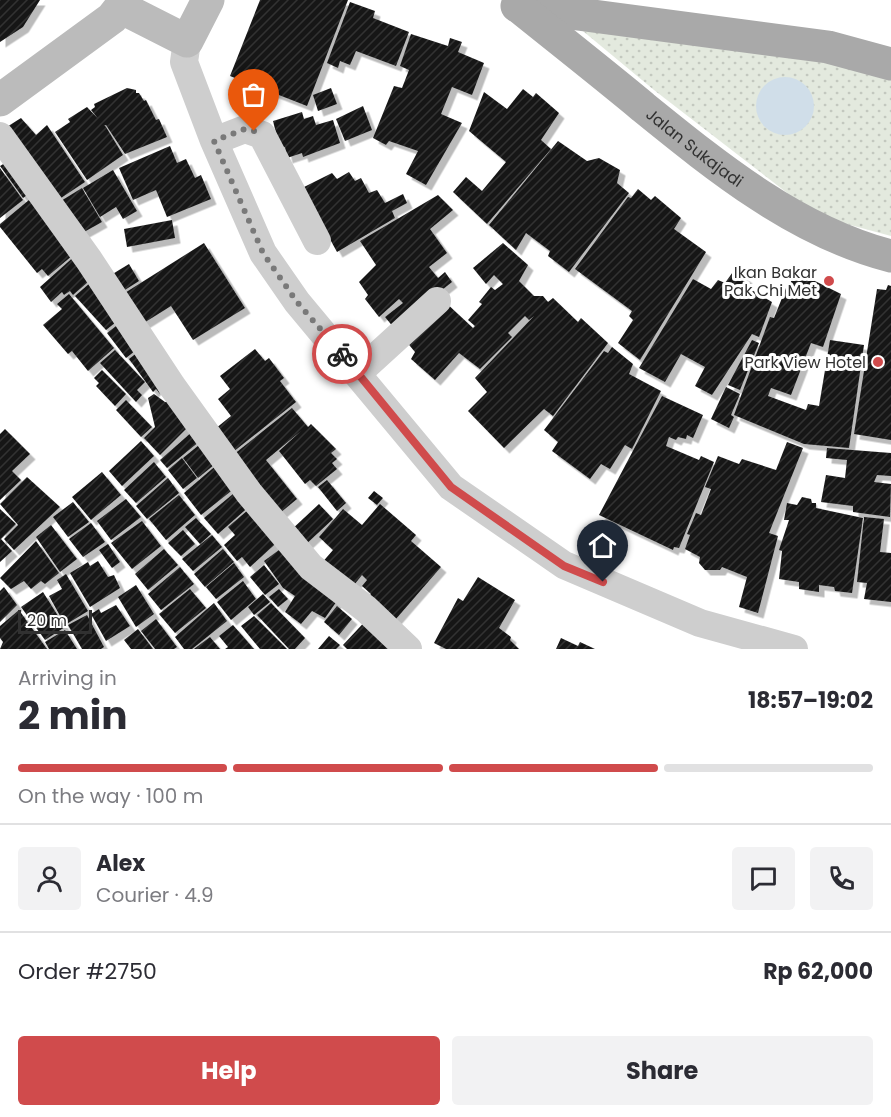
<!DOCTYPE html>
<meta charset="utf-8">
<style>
body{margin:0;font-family:Poppins,sans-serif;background:#f2f2f3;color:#2b2b33;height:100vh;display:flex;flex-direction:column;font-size:22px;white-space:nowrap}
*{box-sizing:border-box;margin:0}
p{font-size:20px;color:#7c7c81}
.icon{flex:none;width:33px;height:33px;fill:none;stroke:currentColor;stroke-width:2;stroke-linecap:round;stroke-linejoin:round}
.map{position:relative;height:649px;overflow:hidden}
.sheet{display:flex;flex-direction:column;background:#fff;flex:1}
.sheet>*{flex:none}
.scale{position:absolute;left:18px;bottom:15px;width:74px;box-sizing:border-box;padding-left:6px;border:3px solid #313131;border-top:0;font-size:16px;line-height:21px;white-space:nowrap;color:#313131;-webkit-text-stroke:4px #fff;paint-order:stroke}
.pin{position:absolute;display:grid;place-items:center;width:51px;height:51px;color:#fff;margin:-62px -26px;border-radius:50% 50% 50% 0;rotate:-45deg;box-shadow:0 0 6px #0007}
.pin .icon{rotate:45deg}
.courier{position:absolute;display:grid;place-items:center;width:60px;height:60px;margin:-30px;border:4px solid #d04b4c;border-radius:50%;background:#fff;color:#222;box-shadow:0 2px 8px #0007}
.summary em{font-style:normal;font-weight:700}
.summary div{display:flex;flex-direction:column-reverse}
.summary{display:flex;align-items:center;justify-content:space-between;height:102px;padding:0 18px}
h1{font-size:39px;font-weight:700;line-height:45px}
.bar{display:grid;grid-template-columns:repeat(4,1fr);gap:9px 6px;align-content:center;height:72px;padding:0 18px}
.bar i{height:8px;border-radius:4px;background:#e1e1e2}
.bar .on{background:#d04b4c}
.bar p{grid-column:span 4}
.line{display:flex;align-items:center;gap:15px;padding:0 18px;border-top:2px solid #e1e1e2}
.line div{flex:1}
.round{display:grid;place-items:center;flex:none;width:63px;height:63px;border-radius:6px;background:#f2f2f3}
.action{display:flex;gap:12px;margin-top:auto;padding:12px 18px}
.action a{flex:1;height:69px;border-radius:6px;background:#d04b4c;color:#fff;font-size:24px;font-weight:700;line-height:69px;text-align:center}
.action a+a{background:#f2f2f3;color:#2b2b33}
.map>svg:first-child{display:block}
.park{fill:url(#park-dots)}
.water{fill:#d0dee9}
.building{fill:url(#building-hatch);filter:url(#shadow)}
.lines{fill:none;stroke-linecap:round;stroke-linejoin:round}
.street{stroke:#cecece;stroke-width:28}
.secondary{stroke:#bbb;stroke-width:33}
.primary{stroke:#a9a9a9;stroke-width:33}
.done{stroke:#797979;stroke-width:6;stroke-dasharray:0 10.8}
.route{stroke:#d04b4c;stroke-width:8}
.poi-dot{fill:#d04b4c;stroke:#fff;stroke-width:2}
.labels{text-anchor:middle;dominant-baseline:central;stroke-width:6;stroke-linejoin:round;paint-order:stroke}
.street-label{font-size:16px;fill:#313131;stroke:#fff}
.poi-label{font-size:16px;fill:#313131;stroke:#fff;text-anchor:end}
</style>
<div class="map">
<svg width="891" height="649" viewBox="0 0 891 649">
<defs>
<pattern id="park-dots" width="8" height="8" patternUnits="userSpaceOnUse" patternTransform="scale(1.5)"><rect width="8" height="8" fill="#e3e9de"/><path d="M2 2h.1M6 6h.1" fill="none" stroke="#c3c8bf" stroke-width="1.8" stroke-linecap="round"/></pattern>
<pattern id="building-hatch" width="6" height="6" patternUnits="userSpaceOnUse" patternTransform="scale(1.5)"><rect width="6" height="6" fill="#181818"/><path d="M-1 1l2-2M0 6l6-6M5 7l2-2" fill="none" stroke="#313131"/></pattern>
<filter id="shadow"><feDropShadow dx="5.5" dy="5.5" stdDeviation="0" flood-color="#0004"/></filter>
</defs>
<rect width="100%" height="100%" fill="#fff"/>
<path class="park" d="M554 7 891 73V236L817 216 654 90Z"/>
<path class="water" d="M756 106a29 29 0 1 1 58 0a29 29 0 1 1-58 0Z"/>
<path class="building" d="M0 0H40L23 27 0 42Z
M260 0H348L307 106 230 76Z
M350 2 375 11 373 18 409 32 396 66 356 51 350 65 340 61 338 68 327 63Z
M411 34 448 46 450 38 462 42 458 52 484 63 472 95 452 87 441 114 462 123 426 185 406 174 418 151 389 141 386 145 373 138 394 86 402 88 409 70 400 66Z
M127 88 136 90V93H139L144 101 146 100 156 120 159 119 167 137 125 154 106 125 104 126 91 110 95 107 94 104Z
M331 88 337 104 318 111 313 95Z
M523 89 533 97 536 93 559 113 541 140 551 149 487 224 453 192 466 177 482 191 506 162 469 131 484 92 507 109Z
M363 106 372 130 345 141 336 119Z
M87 107 106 127 123 155 87 180 55 132 70 122 68 119Z
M302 112 304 119 313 116 316 125 333 120 340 143 303 157 302 153 287 158 285 147 280 149 273 121Z
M21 118 36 135 47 125 85 182 58 200 2 130Z
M558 141 587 161 599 158 620 170 617 183 629 193 569 272 548 256 550 251 526 233 516 250 489 225Z
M170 146 177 163 186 159 195 178 201 175 211 199 167 217 156 190 133 200 119 168Z
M10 160 33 191 23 198 0 166Z
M0 168 23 200 0 218Z
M113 170 137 211 123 219 116 207 100 217 83 188Z
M349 172 355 181 361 178 369 193 377 190 385 203 403 194 407 203 392 211 395 218 337 252 302 188 332 173 337 179Z
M82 188 102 222 75 237 56 204Z
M638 189 651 200 655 196 681 218 674 229 706 252 640 360 618 343 633 320 629 316 632 311 575 269 628 197 631 198Z
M438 195 453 210 430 229 447 253 429 267 438 278 445 272 452 282 394 328 385 317 403 303 399 299 379 317 365 299 368 295 359 282 376 265 360 241Z
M29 200 79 250 48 276 42 269 37 273 0 227V224Z
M172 220 175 238 127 247 124 229Z
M204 243 245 308 193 340 171 306 139 326 120 296Z
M503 243 528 265 519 281 534 296H543L548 302 553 298 578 322 581 318 608 343 553 416 544 409 504 448 468 411 487 392 475 378 534 316 529 320 525 316 508 333 512 337 480 369 459 353 435 380 411 359 415 352 405 340 444 301 473 328 475 326 468 320 482 304 479 302 491 287 495 290 503 284 494 275 486 284 473 268Z
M77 254 95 276 73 295 70 291 64 295 62 292 51 302 40 287Z
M129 264 139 281 117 295 106 278Z
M735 269 747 278 740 291 742 292 745 286 772 302 759 337 752 334 712 395 695 386 705 367 681 354 665 382 639 368 693 279 711 289 718 280 725 283Z
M794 275 801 278 803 275 841 294 823 347 811 343 791 395 771 388 768 396 806 410 808 404 819 406 830 340 864 345 849 448 804 444 734 415 770 317 774 318 786 288H788Z
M98 276 125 315 106 330 75 296Z
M888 285 891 286V440L854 434 877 289 886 290Z
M69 294 114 348 88 371 72 351 68 354 43 325 62 309 57 304Z
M125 319 143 345 126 358 107 333Z
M752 340 759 343 740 390 728 385Z
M612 347 633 364 629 374 661 391 632 449 625 445 610 469 601 464 590 479 552 451 558 442 544 430 604 351 608 353Z
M143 348 160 394 156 389 153 392 129 359Z
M255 349 265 361 269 358 284 378 280 381 296 402 228 456 210 433 231 416 218 399 230 389 220 376Z
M115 350 145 382 137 390 142 395 136 402 100 363Z
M102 370 126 394 115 406 96 386 99 383 94 378Z
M726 387 740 394 731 415 734 417 729 428 711 419Z
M154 394 165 402 178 401 191 424 160 455 144 438 155 427 148 398Z
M662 396 703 415 693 438 687 435 686 439 678 437 676 440 669 437 666 446 699 460 701 456 714 462 679 548 674 547 673 550 599 515Z
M126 400 152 427 141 437 116 410Z
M292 408 308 427 311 424 336 449 331 453 337 459 332 463 337 469 316 486 310 480 305 484 279 451 301 431 266 460 297 499 274 518 228 459Z
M5 429 30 454 12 471 21 480 0 500V434Z
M193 431 200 441 167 468 160 460Z
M141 441 154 456 122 486 109 471Z
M204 441 220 460 198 478 183 458Z
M787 442 803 448 769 533 778 536 758 613 739 607 747 577 722 567 720 570H705L699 563 700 557 685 549 690 535 687 534 696 513 701 515 711 489 705 487 718 456 739 464 742 459 776 470Z
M827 448 891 453V476L877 475 874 482 891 484 890 517 853 512V506L821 502 826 475 845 478 847 460 826 458Z
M182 458 197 478 183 489 168 470Z
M154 462 166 477 136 503 124 490Z
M219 463 240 484 201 515 184 493Z
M102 472 121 495 91 520 72 497Z
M27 477 60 507 14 550 4 539 18 525 0 504Z
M168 478 179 493 147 519 136 506Z
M327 480 346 503 337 511 318 487Z
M239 489 252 504 218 534 204 518Z
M374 491 383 498 377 505 368 498Z
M179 495 195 515 166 540 149 519Z
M802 497 811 499 812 503H816V508L863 518 852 593 835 591 834 587 819 585V592L799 589V582L779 579 782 551 779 550 789 520H784L787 503 797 505Z
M126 499 141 517 111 540 97 521Z
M73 502 89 522 68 537 53 517Z
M255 504 283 537 250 567 242 557 237 561 224 545 235 535 228 527Z
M319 504 333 519 303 547 289 532Z
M380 504 416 535 411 541 441 567 389 627 363 604 371 594 362 586 367 580 362 575 350 590 320 565 333 550 319 537 343 509 362 525Z
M0 509 16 524 1 539 12 551 0 562Z
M864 517 884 519 880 552 891 553V602L864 599 867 583 857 582Z
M196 518 211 534 200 544 185 527Z
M142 521 161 546 132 569 111 543Z
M91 523 105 542 83 557 69 539Z
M51 525 77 559 60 572 36 537Z
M183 530 195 544 181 556 168 543Z
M212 535 222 547 193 571 182 559Z
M36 541 59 573 45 584 41 581 31 589 24 581 11 589 0 578Z
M108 544 120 562 112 568 99 550Z
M283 547 339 598 325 618 312 611 301 624 285 612 295 596 283 588 264 561Z
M164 549 178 565 148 590 135 574Z
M223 549 234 562 205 587 194 574Z
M98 561 108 577 114 575 120 588 90 607 70 573 88 562 90 566Z
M234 563 244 577 216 599 206 587Z
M264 565 279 584 265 595 250 577Z
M180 567 194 584 161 610 148 594Z
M66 574 88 611 65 625 49 596 62 589 57 580Z
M478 577 515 600 499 628 511 637 510 640 519 649H446L434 643 458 598 463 601Z
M243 581 256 599 231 620 217 602Z
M136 585 154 614 136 627 118 597Z
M4 587 17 605 0 622V591Z
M190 589 206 608 175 633 159 614Z
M279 589 288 599 278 607 269 597Z
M43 592 65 627 45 640 21 607Z
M263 594 270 602 254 615 248 607Z
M214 603 227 621 192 649H184L175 637Z
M271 603 305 638 295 649H289L257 615Z
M116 605 130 626 106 641 91 614 99 609 101 613Z
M337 606 352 619 339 635 324 622Z
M19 610 47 649H0L3 642 0 638V626Z
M87 615 104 647 101 649H82L68 625Z
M371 615 395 649H347L343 645Z
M254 616 287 649H260L241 626Z
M156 619 177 647 174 649H155L141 631Z
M233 625 254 649H225L228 647 219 636Z
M138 629 153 649H131L124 640Z
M65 630 77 649H49L45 642Z
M329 636 340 645 336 649H318Z
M210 637 220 649H194Z
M561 638 578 646 580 642 595 649H556Z"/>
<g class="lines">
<path class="street" d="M187 41 184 62 214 141 263 253 297 302 451 487 564 565 700 623 794 649
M0 136 89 260 172 386 249 493 311 567 366 609 408 649
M214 141 245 129 262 135 317 241
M358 373 437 301"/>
<path class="secondary" d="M122 8 187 41 208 0
M0 100 112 18 126 0"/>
<g class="primary">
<path d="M517 6 828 47 891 64"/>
<path id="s1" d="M519 7C560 40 602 73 643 107 717 167 797 232 891 256"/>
</g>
</g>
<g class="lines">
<path class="done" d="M254 131 245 129 214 141 263 253 297 302 342 354"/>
<path class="route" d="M342 354 451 487 564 566 603 582"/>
</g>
<g class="poi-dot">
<circle cx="829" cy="281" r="6"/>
<circle cx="878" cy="362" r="6"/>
</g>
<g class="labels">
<g class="street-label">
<text stroke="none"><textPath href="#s1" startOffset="225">Jalan Sukajadi</textPath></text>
</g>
<g class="poi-label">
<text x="817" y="272">Ikan Bakar<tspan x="817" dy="18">Pak Chi Met</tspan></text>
<text x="866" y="362">Park View Hotel</text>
</g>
</g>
</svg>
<div class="scale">20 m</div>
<div class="pin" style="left:254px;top:131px;background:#ea580c"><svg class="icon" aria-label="bag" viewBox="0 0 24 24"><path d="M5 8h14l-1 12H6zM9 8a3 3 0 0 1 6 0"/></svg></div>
<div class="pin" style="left:603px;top:582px;background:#1f2937"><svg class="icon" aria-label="home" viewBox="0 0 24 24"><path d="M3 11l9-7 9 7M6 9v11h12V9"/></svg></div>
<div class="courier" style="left:342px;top:354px"><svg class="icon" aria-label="bike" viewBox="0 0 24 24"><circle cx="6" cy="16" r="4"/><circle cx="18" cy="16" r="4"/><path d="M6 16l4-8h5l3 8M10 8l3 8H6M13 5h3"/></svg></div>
</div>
<section class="sheet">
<div class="summary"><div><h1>2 min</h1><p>Arriving in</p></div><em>18:57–19:02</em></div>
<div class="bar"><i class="on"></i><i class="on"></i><i class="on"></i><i></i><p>On the way · 100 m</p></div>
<div class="line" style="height:108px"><a class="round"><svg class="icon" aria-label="person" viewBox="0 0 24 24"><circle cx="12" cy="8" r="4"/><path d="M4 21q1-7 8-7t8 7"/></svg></a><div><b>Alex</b><p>Courier · 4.9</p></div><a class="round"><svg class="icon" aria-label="chat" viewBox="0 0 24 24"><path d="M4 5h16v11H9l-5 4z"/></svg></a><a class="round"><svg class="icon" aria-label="phone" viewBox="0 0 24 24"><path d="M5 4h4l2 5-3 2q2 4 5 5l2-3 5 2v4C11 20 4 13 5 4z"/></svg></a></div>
<div class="line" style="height:78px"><div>Order #2750</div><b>Rp 62,000</b></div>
<div class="action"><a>Help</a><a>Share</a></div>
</section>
